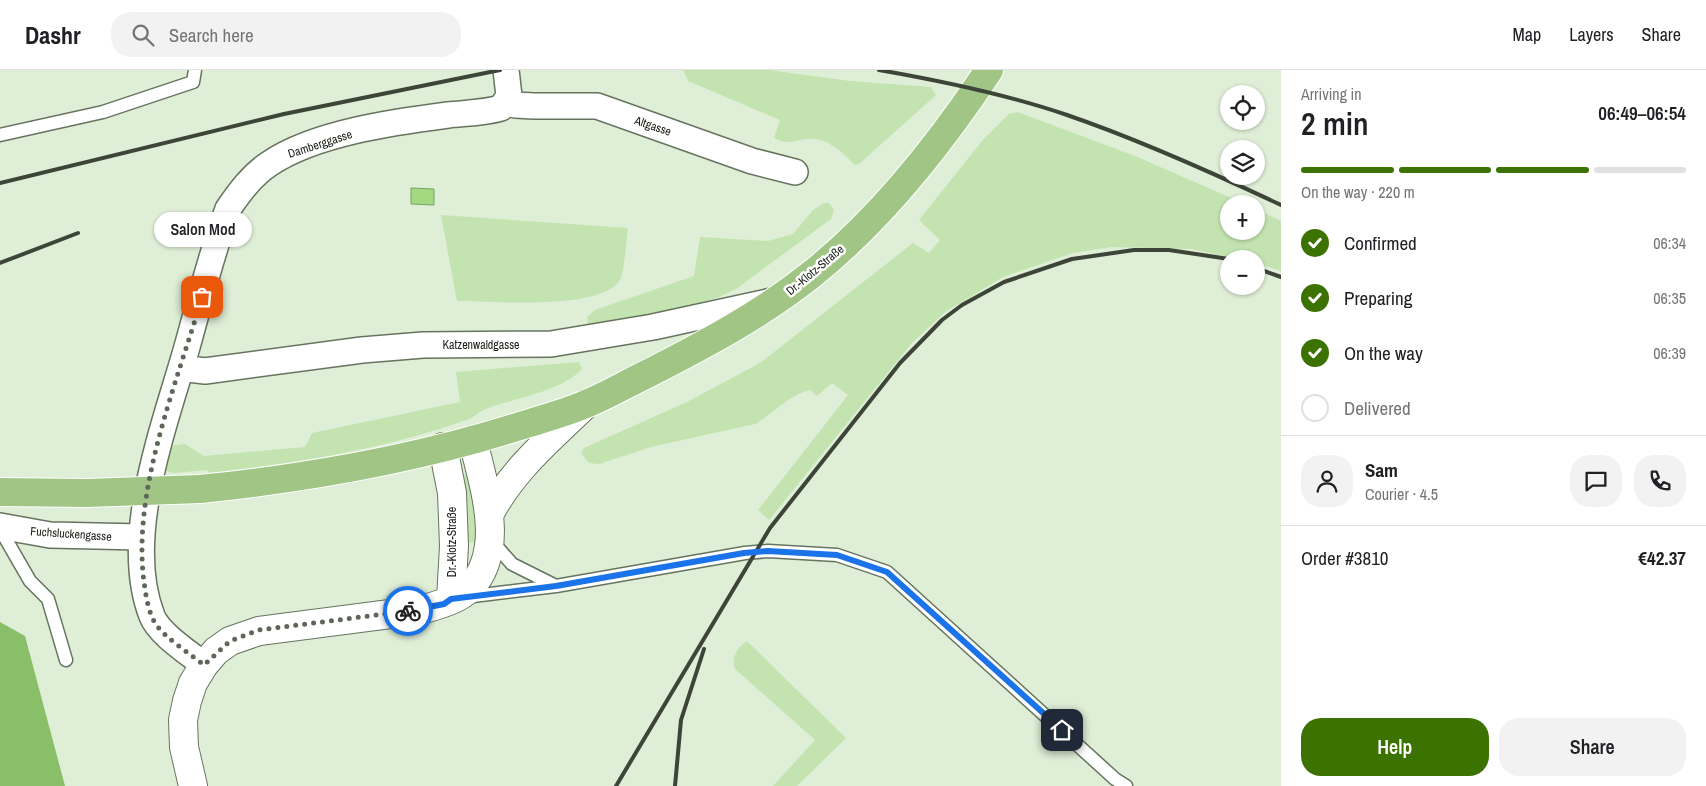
<!DOCTYPE html>
<meta charset="utf-8">
<style>
body{margin:0;font-family:"Archivo Narrow",sans-serif;background:#f2f2f2;color:#202124;height:100vh;display:flex;flex-direction:column;font-size:19px;white-space:nowrap}
*{box-sizing:border-box;margin:0}
p{font-size:16px;color:#757577}
.icon{flex:none;width:28px;height:28px;fill:none;stroke:currentColor;stroke-width:2;stroke-linecap:round;stroke-linejoin:round}
.map{position:relative;flex:1;overflow:hidden}
.details{display:flex;flex-direction:column;background:#fff;width:425px}
.details>*{flex:none}
.fabs{position:absolute;left:1220px;top:15px;display:grid;gap:10px}
.fabs a{display:grid;place-items:center;width:45px;height:45px;border-radius:50%;background:#fff;box-shadow:0 1px 4px #0004;font-size:25px}
.pin{position:absolute;display:grid;place-items:center;width:42px;height:42px;color:#fff;margin:-21px;border-radius:10px;box-shadow:0 2px 8px #0006}
.courier{position:absolute;display:grid;place-items:center;width:50px;height:50px;margin:-25px;border:4px solid #1a73e8;border-radius:50%;background:#fff;color:#222;box-shadow:0 1px 6px #0007}
.bubble{position:absolute;height:35px;border-radius:18px;background:#fff;box-shadow:0 1px 4px #0004;font-size:16px;font-weight:600;line-height:35px;text-align:center}
.overview em{font-style:normal;font-weight:600}
.overview div{display:flex;flex-direction:column-reverse}
.overview{display:flex;align-items:center;justify-content:space-between;height:85px;padding:0 20px}
h1{font-size:32px;font-weight:600;line-height:38px}
.bar{display:grid;grid-template-columns:repeat(4,1fr);gap:8px 5px;align-content:center;height:60px;padding:0 20px}
.bar i{height:6px;border-radius:4px;background:#e0e0e0}
.bar .active{background:#3b7200}
.bar p{grid-column:span 4}
.line{display:flex;align-items:center;gap:12px;padding:0 20px;border-top:1px solid #e0e0e0}
.line div{flex:1}
.round{display:grid;place-items:center;flex:none;width:52px;height:52px;border-radius:20px;background:#f2f2f2}
ol{padding:0 20px;list-style:none}
li{display:flex;align-items:center;gap:15px;height:55px}
li p{margin-inline-start:auto}
li .icon{padding:5px;border-radius:50%;background:#3b7200;color:#fff;stroke-width:4}
li:last-child{color:#757577}
li i{width:28px;height:28px;border:2px solid #e0e0e0;border-radius:50%}
.primary-button{display:flex;gap:10px;margin-top:auto;padding:10px 20px}
.primary-button a{flex:1;height:58px;border-radius:20px;background:#3b7200;color:#fff;font-size:20px;font-weight:600;line-height:58px;text-align:center}
.primary-button a+a{background:#f2f2f2;color:#202124}
header{display:flex;align-items:center;gap:30px;box-sizing:border-box;height:70px;padding:0 25px;background:#fff;border-bottom:1px solid #e0e0e0}
header strong{font-size:24px}
nav{display:flex;gap:28px;margin-inline-start:auto;font-size:18px}
.search{width:350px;height:45px;background:#f2f2f2;display:flex;align-items:center;gap:12px;box-sizing:border-box;padding:0 18px;border-radius:20px;color:#757577;font-size:19px}
main{display:flex;flex:1;min-height:0}
.map>svg:first-child{display:block}
.green{fill:#c3e4b0}
.forest{fill:#8abf69}
.water{fill:#a2d981;stroke:#79a161}
.lines{fill:none;stroke-linecap:round;stroke-linejoin:round}
.service-casing{stroke:#66745f;stroke-width:15}
.minor-casing{stroke:#66745f;stroke-width:28}
.tertiary-casing{stroke:#66745f;stroke-width:30}
.primary-casing{stroke:#fff;stroke-width:30}
.service{stroke:#fff;stroke-width:12}
.minor{stroke:#fff;stroke-width:25}
.tertiary{stroke:#fff;stroke-width:28}
.primary{stroke:#a0c584;stroke-width:28}
.rail{stroke:#3d4539;stroke-width:4}
.primary-bridge-casing{stroke:#fff;stroke-width:30;stroke-linecap:butt}
.primary-bridge{stroke:#a0c584;stroke-width:28}
.done{stroke:#5e6759;stroke-width:5;stroke-dasharray:0 9}
.route{stroke:#1a73e8;stroke-width:6}
.labels{text-anchor:middle;dominant-baseline:central;stroke-width:5;stroke-linejoin:round;paint-order:stroke}
.street-label{font-size:12px;fill:#191f16;stroke:#fff}
</style>
<header>
<strong>Dashr</strong>
<div class="search"><svg class="icon" aria-label="search" viewBox="0 0 24 24"><circle cx="10" cy="10" r="6"/><path d="M15 15l6 6"/></svg>Search here</div>
<nav><a>Map</a><a>Layers</a><a>Share</a></nav>
</header>
<main>
<div class="map">
<svg width="1281" height="716" viewBox="0 0 1281 716">
<rect width="100%" height="100%" fill="#dfeed6"/>
<path class="green" d="M683 0H769L850 11 931 17 936 25 859 94 855 95C843 83 827 67 808 69 792 70 790 76 774 68L780 50 688 11Z
M1018 42 1135 86 1245 134H1229V161H1256V139L1281 151V201L1256 193V189H1237L1191 179 1111 177 1073 183 1003 207 945 242 911 274 769 450 758 440 848 325 832 313 817 326 810 320C788 325 773 344 755 354L651 377 599 394 589 393 581 383 584 378 687 332 760 293 913 173 929 183 940 170 919 150 982 71 1009 44Z
M824 133H829L834 140 831 149 736 219 719 227 624 255H588L587 247 595 240 694 206 700 167 768 171 793 164 813 140Z
M441 145 628 158C626 170 625 200 620 210 602 241 490 231 457 231Z
M579 292 582 299C562 321 516 328 488 338 481 340 476 346 469 349 386 379 296 393 209 403L207 400 173 403 161 399 166 376 185 374 204 386 305 377 312 363 460 332 456 302Z
M473 404 476 472 466 473 463 405Z
M747 571 846 668 797 716H773L815 670 735 599C731 587 737 578 747 571Z"/>
<path class="forest" d="M0 552 25 566 65 716H0Z"/>
<path class="water" d="M411 118 434 119V135L411 134Z"/>
<g class="lines">
<g class="service-casing">
<path id="service" d="M0 65 103 42 193 12 195 0
M0 459 30 511 48 529 66 590
M490 469 512 494 554 515
M465 527 556 516 745 483 768 481 837 485 887 502 1115 709 1126 716"/>
</g>
<g class="minor-casing">
<path id="minor" d="M507 32 515 35 534 36H597L752 91 795 102
M181 298 205 301 362 280 423 275 551 274 653 257 772 231
M0 456 50 465 142 467
M204 595C189 583 159 564 152 546 121 467 165 355 187 277 200 231 211 184 228 139 239 123 252 105 269 94 314 63 394 52 448 45 466 43 484 43 501 38L509 26 506 0"/>
</g>
<g class="tertiary-casing">
<path id="tertiary" d="M443 377 452 423 454 476 451 529
M489 445C512 400 550 369 586 334
M193 716 184 677 183 650 187 631 193 613 204 595 216 581 230 571 259 561 421 540C438 535 458 530 470 518 507 479 483 415 473 370"/>
</g>
<g class="primary-casing">
<path id="primary" d="M200 419C308 408 416 389 520 356 542 349 565 343 586 334 608 325 628 313 649 303 706 274 762 244 812 204 882 148 940 74 989 0
M0 422 87 423"/>
</g>
<use href="#service" class="service"/>
<use href="#minor" class="minor"/>
<use href="#tertiary" class="tertiary"/>
<use href="#primary" class="primary"/>
<path class="rail" d="M879 0C942 11 1006 24 1067 45 1140 70 1211 102 1281 135
M0 113 284 44 500 0
M0 193 78 163
M1256 198 1281 207
M616 716 770 458 900 293 942 250 962 235 1004 212 1072 189 1134 180H1169L1229 189
M675 716 681 650 704 579"/>
<g class="primary-bridge-casing">
<path id="primary-bridge" d="M87 423 200 419"/>
</g>
<use href="#primary-bridge" class="primary-bridge"/>
</g>
<g class="lines">
<path class="done" d="M202 227C176 316 132 420 144 512 146 526 148 541 155 553 164 567 190 584 204 595L230 571 259 560 408 541"/>
<path class="route" d="M408 541 444 534 451 529 556 516 744 483 768 481 837 485 887 502 1062 660"/>
</g>
<g class="labels">
<g class="street-label">
<text transform="translate(653 56) rotate(19)">Altgasse</text>
<text transform="translate(320 74) rotate(-18)">Damberggasse</text>
<text transform="translate(815 200) rotate(-40)">Dr.-Klotz-Straße</text>
<text x="481" y="275">Katzenwaldgasse</text>
<text transform="translate(71 464) rotate(4)">Fuchsluckengasse</text>
<text transform="translate(452 472) rotate(-90)">Dr.-Klotz-Straße</text>
</g>
</g>
</svg>
<div class="fabs">
<a><svg class="icon" aria-label="locate" viewBox="0 0 24 24"><circle cx="12" cy="12" r="6"/><path d="M12 2v4M12 18v4M2 12h4M18 12h4"/></svg></a>
<a><svg class="icon" aria-label="layers" viewBox="0 0 24 24"><path d="M12 4l9 5-9 5-9-5zM3 14l9 5 9-5"/></svg></a>
<a>+</a>
<a>−</a>
</div>
<div class="pin" style="left:202px;top:227px;background:#ea580c"><svg class="icon" aria-label="bag" viewBox="0 0 24 24"><path d="M5 8h14l-1 12H6zM9 8a3 3 0 0 1 6 0"/></svg></div>
<div class="pin" style="left:1062px;top:660px;background:#1f2937"><svg class="icon" aria-label="home" viewBox="0 0 24 24"><path d="M3 11l9-7 9 7M6 9v11h12V9"/></svg></div>
<div class="courier" style="left:408px;top:541px"><svg class="icon" aria-label="bike" viewBox="0 0 24 24"><circle cx="6" cy="16" r="4"/><circle cx="18" cy="16" r="4"/><path d="M6 16l4-8h5l3 8M10 8l3 8H6M13 5h3"/></svg></div>
<div class="bubble" style="left:154px;top:142px;width:98px">Salon Mod</div>
</div>
<section class="details">
<div class="overview"><div><h1>2 min</h1><p>Arriving in</p></div><em>06:49–06:54</em></div>
<div class="bar"><i class="active"></i><i class="active"></i><i class="active"></i><i></i><p>On the way · 220 m</p></div>
<ol>
<li><svg class="icon" aria-label="check" viewBox="0 0 24 24"><path d="M5 12l5 5 9-10"/></svg>Confirmed<p>06:34</p></li>
<li><svg class="icon" aria-label="check" viewBox="0 0 24 24"><path d="M5 12l5 5 9-10"/></svg>Preparing<p>06:35</p></li>
<li><svg class="icon" aria-label="check" viewBox="0 0 24 24"><path d="M5 12l5 5 9-10"/></svg>On the way<p>06:39</p></li>
<li><i></i>Delivered</li>
</ol>
<div class="line" style="height:90px"><a class="round"><svg class="icon" aria-label="person" viewBox="0 0 24 24"><circle cx="12" cy="8" r="4"/><path d="M4 21q1-7 8-7t8 7"/></svg></a><div><b>Sam</b><p>Courier · 4.5</p></div><a class="round"><svg class="icon" aria-label="chat" viewBox="0 0 24 24"><path d="M4 5h16v11H9l-5 4z"/></svg></a><a class="round"><svg class="icon" aria-label="phone" viewBox="0 0 24 24"><path d="M5 4h4l2 5-3 2q2 4 5 5l2-3 5 2v4C11 20 4 13 5 4z"/></svg></a></div>
<div class="line" style="height:65px"><div>Order #3810</div><b>€42.37</b></div>
<div class="primary-button"><a>Help</a><a>Share</a></div>
</section>
</main>
